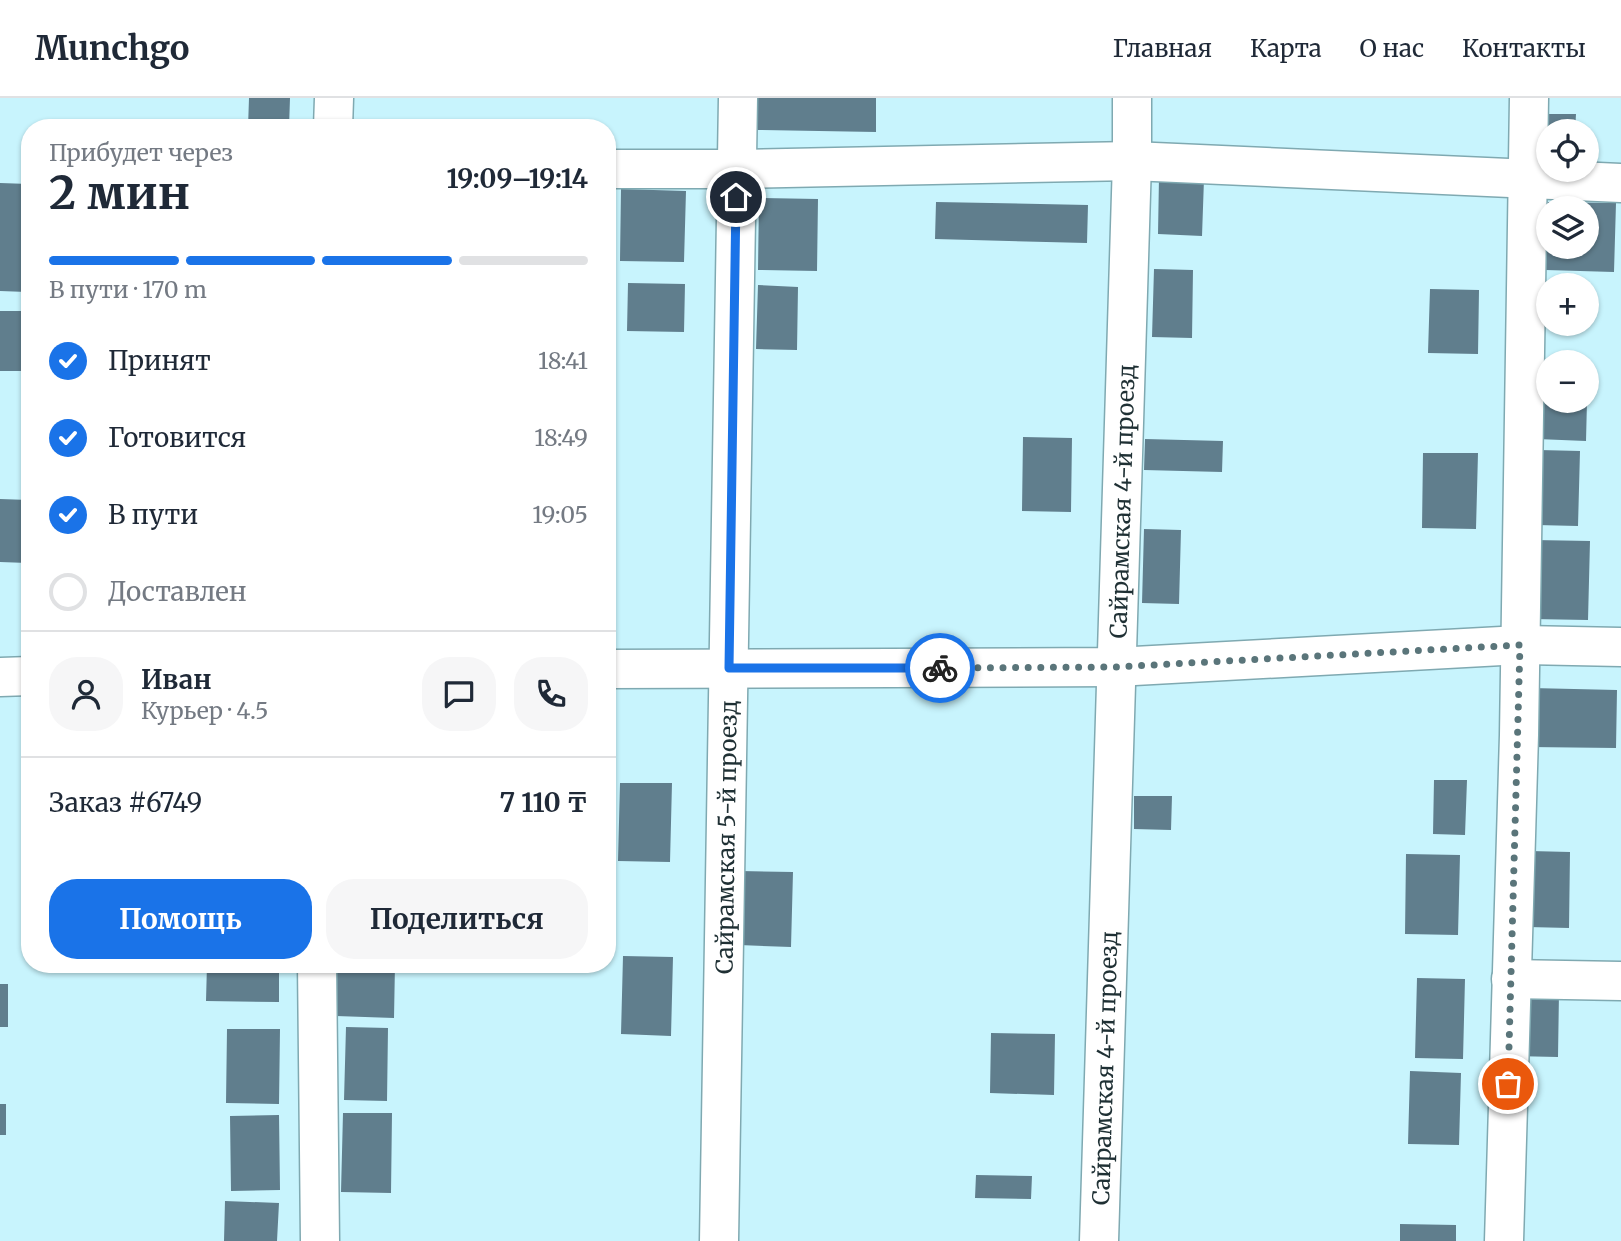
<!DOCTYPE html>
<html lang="ru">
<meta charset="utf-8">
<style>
body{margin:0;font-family:Merriweather,serif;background:#f6f6f7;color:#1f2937;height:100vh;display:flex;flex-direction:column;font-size:26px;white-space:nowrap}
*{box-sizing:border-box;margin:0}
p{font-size:23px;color:#747a83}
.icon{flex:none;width:38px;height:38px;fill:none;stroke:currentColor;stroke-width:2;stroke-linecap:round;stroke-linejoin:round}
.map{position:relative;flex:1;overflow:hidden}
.drawer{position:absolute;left:21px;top:21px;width:595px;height:854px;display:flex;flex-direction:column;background:#fff;border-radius:28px;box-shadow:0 2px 5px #0004}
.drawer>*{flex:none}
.tools{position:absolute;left:1536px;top:21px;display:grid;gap:14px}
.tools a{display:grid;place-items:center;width:63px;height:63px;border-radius:50%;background:#fff;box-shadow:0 2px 5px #0004;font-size:35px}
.pin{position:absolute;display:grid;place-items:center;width:60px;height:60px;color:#fff;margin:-30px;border:4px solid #fff;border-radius:50%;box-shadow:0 2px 7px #0007}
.courier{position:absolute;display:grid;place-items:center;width:70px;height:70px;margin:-35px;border:5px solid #1a73e8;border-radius:50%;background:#fff;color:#222;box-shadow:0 2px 9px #0007}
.head em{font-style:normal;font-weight:700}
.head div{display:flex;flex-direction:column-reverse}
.head{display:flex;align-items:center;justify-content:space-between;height:119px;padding:0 28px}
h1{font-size:46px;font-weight:700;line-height:52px}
.bar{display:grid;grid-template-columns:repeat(4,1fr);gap:10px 7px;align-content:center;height:84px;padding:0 28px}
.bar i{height:9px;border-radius:5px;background:#e0e1e3}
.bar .current{background:#1a73e8}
.bar p{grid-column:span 4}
.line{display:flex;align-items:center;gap:18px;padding:0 28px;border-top:2px solid #e0e1e3}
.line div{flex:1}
.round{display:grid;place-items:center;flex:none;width:74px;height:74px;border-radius:28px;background:#f6f6f7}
ol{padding:0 28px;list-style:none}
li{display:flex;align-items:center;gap:21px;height:77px}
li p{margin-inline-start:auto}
li .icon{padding:7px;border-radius:50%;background:#1a73e8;color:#fff;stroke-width:4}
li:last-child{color:#747a83}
li i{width:38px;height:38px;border:4px solid #e0e1e3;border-radius:50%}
.button{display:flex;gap:14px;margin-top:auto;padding:14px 28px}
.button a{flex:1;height:80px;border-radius:28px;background:#1a73e8;color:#fff;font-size:28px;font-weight:700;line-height:80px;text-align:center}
.button a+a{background:#f6f6f7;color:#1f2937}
header{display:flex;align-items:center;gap:42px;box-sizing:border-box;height:98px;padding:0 35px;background:#fff;border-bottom:2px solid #e0e1e3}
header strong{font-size:33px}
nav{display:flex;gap:38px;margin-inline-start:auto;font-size:24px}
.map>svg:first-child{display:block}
.building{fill:#607e8d}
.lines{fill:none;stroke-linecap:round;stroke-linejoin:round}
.minor-casing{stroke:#7fa9b1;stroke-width:41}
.minor{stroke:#fff;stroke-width:38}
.done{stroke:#5a757a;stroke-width:7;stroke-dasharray:0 12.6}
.route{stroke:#1a73e8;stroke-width:9}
.labels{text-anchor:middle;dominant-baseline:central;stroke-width:5;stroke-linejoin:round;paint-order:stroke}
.street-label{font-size:23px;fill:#1f3034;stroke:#f1fafc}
</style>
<header>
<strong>Munchgo</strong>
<nav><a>Главная</a><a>Карта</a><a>О нас</a><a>Контакты</a></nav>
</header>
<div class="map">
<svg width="1621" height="1143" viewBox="0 0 1621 1143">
<rect width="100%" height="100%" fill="#c8f4fd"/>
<path class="building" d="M249 0H290L289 30H248Z
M758 0H876V34L758 32Z
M1542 16H1576L1575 33H1549V56H1541Z
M1159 79 1204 81 1202 138 1158 136Z
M0 85 29 86 27 194 0 193Z
M621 91 686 93 684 164 620 163Z
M759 100 818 101 817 173 758 172Z
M936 104 1088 107 1087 145 935 141Z
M1548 104 1616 105 1614 174 1546 172 1547 149H1587V110H1548Z
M1154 171 1193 172 1192 240 1152 239Z
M628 185 685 186 684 234 627 233Z
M758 187 798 189 797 252 756 251Z
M1430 191 1479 192 1478 256 1428 255Z
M0 213H30L29 273H0Z
M1539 265H1549V303H1587L1586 343 1537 341Z
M1023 339 1072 340 1071 414 1022 413Z
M1145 341 1223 343 1222 374 1144 372Z
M1539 352 1580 353 1578 428 1537 427Z
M1423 355H1478L1476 431 1422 430Z
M0 401 29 402 28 465 0 464Z
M1144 431 1181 432 1179 506 1142 505Z
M1534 442 1590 443 1588 522 1532 521Z
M1531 590 1617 592 1616 650 1530 649Z
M1434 682H1467L1465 737 1433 736Z
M620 685H672L670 764 618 763Z
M1134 698H1172L1171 732 1134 731Z
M1530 753 1570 754 1569 830 1528 829Z
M1406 756 1460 757 1458 837 1405 836Z
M740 773 793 774 791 849 739 847Z
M623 858 673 859 671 938 621 936Z
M207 866H279V904L206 903Z
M337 866H395L394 920 336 918Z
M1417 880 1465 881 1463 961 1415 960Z
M0 886H8V929H0Z
M1520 893 1559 894 1558 959 1519 958Z
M346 929 388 930 387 1003 344 1002Z
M227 931H280L279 1006 226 1005Z
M991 935 1055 936 1054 997 990 995Z
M1410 973 1461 975 1459 1047 1408 1046Z
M0 1006H6V1037H0Z
M343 1015H392L391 1095 341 1094Z
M279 1017 280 1092 231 1093 230 1018Z
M976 1077 1032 1078 1031 1101 975 1100Z
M225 1103 279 1105 277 1143H224Z
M1400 1126 1456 1127V1143H1400Z"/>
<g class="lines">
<g class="minor-casing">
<g id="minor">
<path d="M333 30 334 0"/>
<path d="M607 71H737L1132 63 1621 85"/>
<path d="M607 571 1116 569 1520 547 1621 549"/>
<path d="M0 579 30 578"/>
<path d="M317 866 320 1143"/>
<path d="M1511 881 1621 883"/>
<path id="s1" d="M719 1143 738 0"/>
<path id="s2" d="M1099 1143 1132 63V0"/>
<path d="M1504 1143 1519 637 1529 0"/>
</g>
</g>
<use href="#minor" class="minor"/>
</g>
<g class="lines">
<path class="done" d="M940 570 1116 569 1520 547 1508 986"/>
<path class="route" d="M736 99 729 570H940"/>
</g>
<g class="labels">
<g class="street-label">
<text stroke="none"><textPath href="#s2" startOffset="740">Сайрамская 4-й проезд</textPath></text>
<text stroke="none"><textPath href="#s1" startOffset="404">Сайрамская 5-й проезд</textPath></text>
<text stroke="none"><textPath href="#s2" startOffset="173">Сайрамская 4-й проезд</textPath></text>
</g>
</g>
</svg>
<div class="tools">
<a><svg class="icon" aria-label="locate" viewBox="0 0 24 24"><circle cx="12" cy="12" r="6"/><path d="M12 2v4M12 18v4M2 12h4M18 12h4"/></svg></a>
<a><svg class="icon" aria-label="layers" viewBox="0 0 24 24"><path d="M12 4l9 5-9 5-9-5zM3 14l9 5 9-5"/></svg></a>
<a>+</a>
<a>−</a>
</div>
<div class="pin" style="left:1508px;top:986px;background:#ea580c"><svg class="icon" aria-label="bag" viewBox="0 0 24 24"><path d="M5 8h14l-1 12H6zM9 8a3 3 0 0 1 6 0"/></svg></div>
<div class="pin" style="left:736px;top:99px;background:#1f2937"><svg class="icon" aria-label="home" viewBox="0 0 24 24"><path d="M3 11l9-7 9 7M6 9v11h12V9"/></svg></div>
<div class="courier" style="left:940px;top:570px"><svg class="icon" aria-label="bike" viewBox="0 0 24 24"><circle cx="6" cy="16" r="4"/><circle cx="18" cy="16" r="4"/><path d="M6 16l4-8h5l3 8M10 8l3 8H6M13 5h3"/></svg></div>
<section class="drawer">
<div class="head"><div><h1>2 мин</h1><p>Прибудет через</p></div><em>19:09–19:14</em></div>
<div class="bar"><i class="current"></i><i class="current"></i><i class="current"></i><i></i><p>В пути · 170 m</p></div>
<ol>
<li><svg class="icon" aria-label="check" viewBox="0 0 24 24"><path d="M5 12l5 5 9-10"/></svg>Принят<p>18:41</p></li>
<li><svg class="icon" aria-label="check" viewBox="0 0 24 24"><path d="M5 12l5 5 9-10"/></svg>Готовится<p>18:49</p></li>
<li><svg class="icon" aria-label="check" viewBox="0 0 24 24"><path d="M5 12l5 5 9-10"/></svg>В пути<p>19:05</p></li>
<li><i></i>Доставлен</li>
</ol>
<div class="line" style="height:126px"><a class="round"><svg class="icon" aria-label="person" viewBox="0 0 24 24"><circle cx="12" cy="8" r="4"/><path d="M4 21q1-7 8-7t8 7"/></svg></a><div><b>Иван</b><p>Курьер · 4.5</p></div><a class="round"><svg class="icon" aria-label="chat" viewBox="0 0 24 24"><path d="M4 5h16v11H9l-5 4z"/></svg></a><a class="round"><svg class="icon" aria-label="phone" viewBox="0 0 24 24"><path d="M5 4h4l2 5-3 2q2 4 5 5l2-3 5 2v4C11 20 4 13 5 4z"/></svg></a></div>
<div class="line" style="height:91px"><div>Заказ #6749</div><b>7 110 ₸</b></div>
<div class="button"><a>Помощь</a><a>Поделиться</a></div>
</section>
</div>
